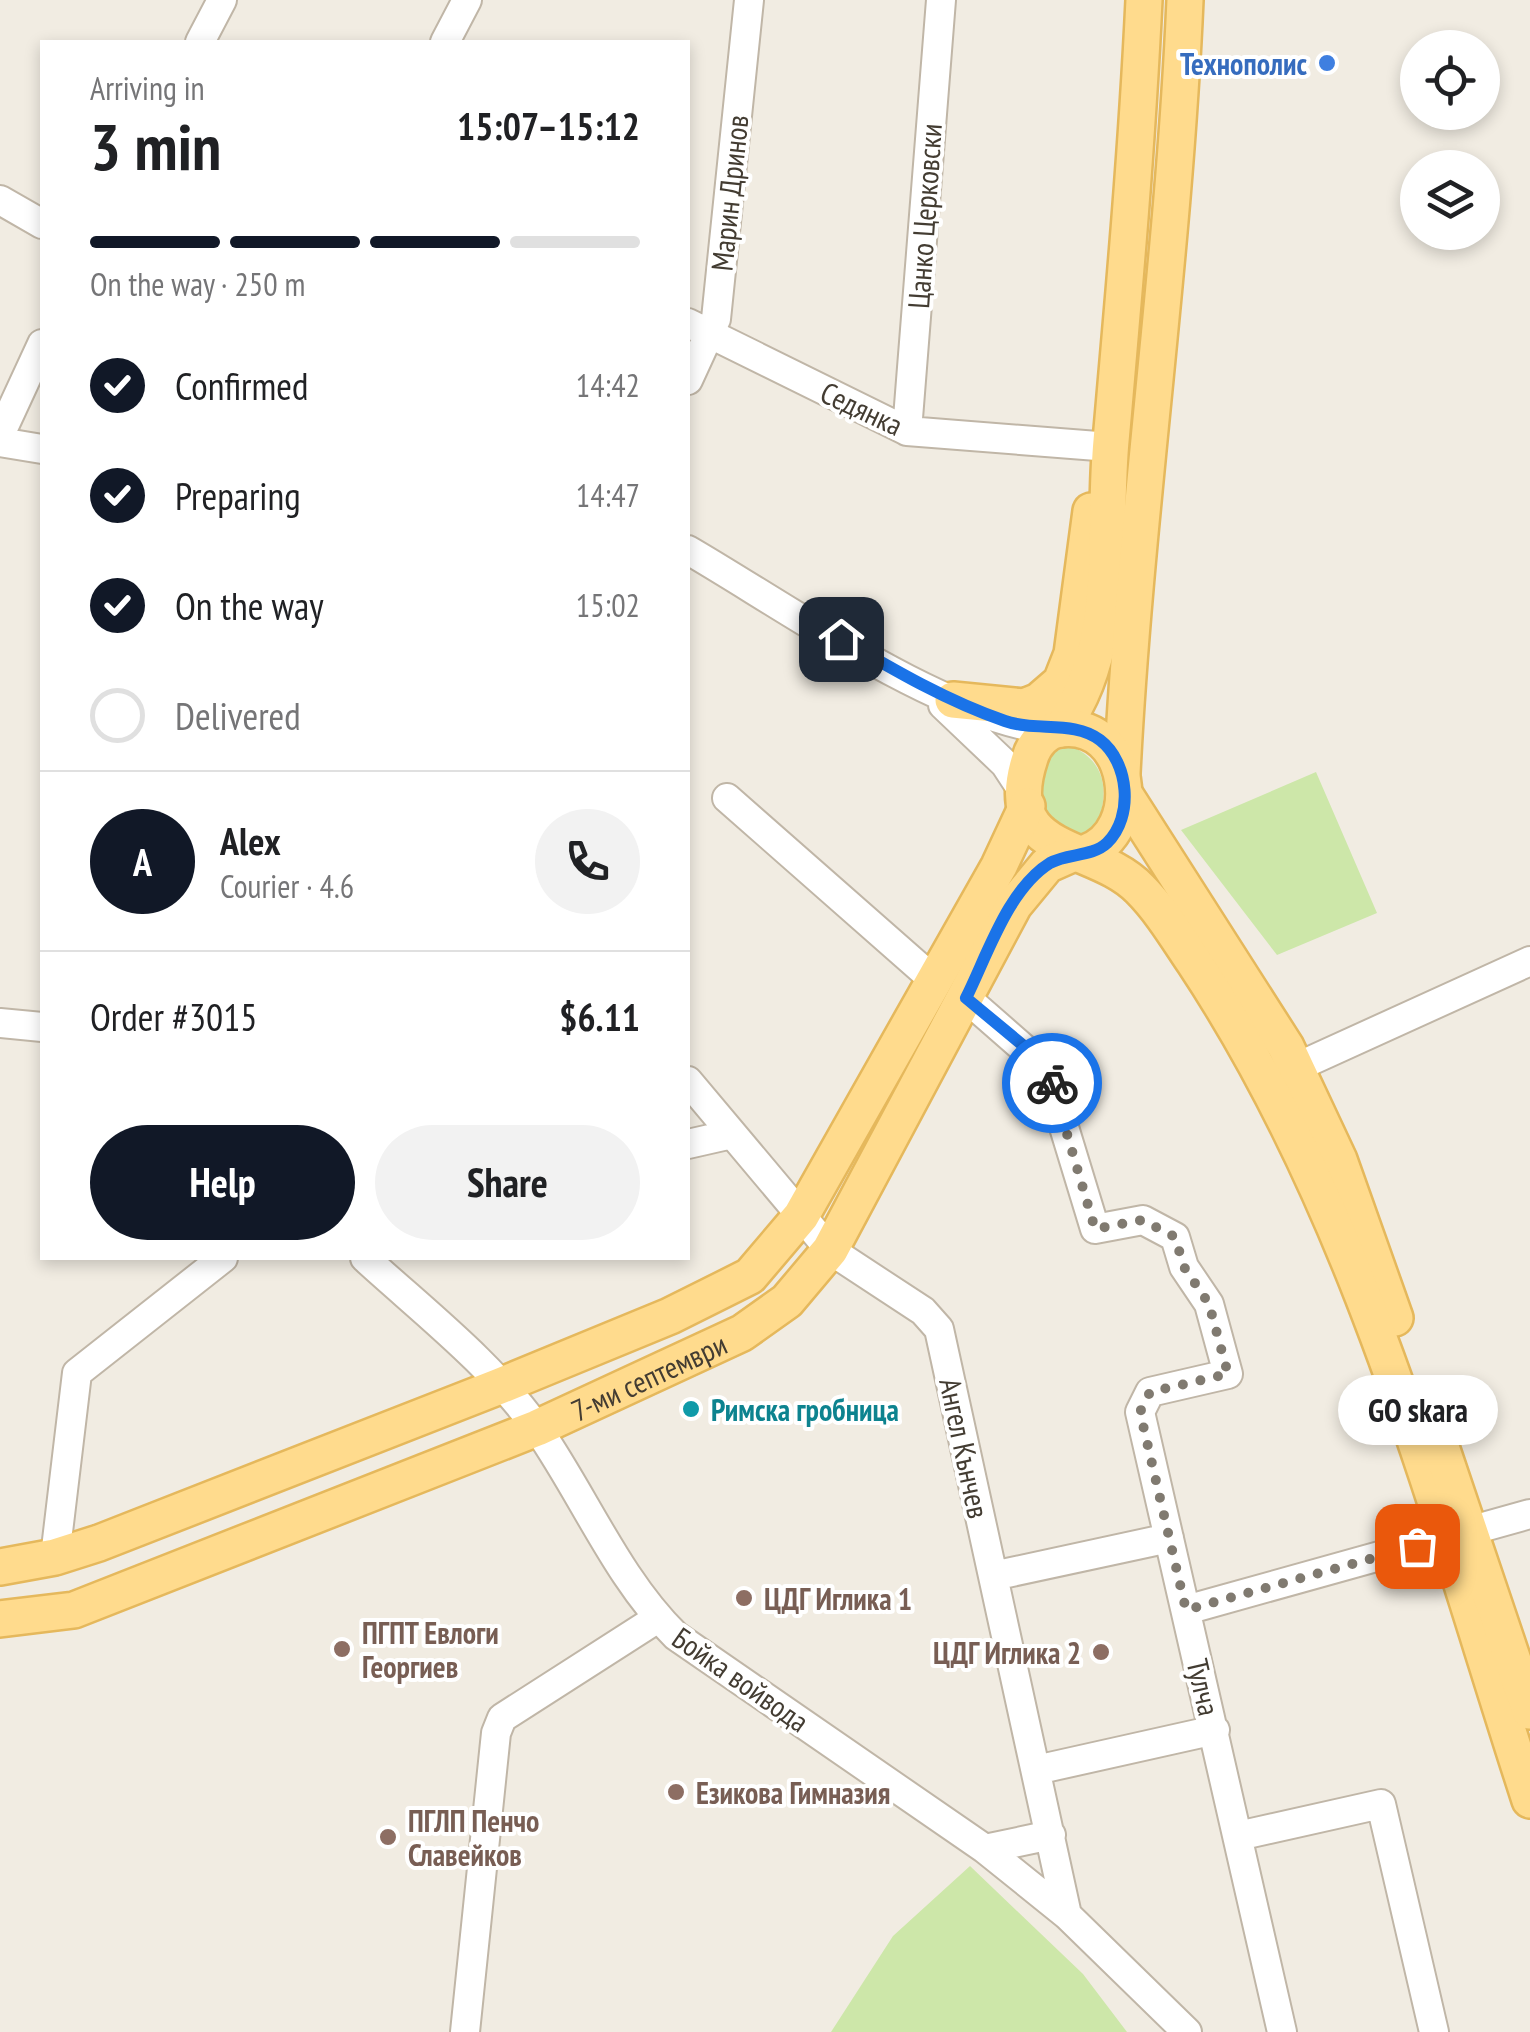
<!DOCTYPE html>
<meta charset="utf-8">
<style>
body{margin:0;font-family:"PT Sans Narrow",sans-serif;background:#f2f2f2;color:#202124;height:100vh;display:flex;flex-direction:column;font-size:38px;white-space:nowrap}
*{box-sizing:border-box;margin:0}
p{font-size:32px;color:#757577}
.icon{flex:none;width:55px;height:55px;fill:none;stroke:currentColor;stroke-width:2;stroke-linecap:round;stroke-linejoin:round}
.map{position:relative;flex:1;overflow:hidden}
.panel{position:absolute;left:40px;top:40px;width:650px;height:1220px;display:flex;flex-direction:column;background:#fff;border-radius:0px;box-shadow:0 5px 15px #0003}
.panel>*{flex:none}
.controls{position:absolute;left:1400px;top:30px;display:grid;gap:20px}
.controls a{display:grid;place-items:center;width:100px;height:100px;border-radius:50%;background:#fff;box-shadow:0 5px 15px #0003;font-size:50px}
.pin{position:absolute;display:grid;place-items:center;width:85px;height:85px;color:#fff;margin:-42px;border-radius:20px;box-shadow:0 5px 15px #0006}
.courier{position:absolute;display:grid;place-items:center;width:100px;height:100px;margin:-50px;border:8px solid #1a73e8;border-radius:50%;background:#fff;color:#222;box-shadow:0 2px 12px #0007}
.bubble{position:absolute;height:70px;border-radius:35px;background:#fff;box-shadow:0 5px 15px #0003;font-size:32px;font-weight:800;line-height:70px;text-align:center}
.summary em{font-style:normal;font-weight:800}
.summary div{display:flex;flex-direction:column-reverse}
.summary{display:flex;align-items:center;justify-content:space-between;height:170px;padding:0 50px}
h1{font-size:65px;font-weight:800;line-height:75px}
.bar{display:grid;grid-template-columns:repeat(4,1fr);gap:15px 10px;align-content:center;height:120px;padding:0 50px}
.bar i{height:12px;border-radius:8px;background:#e0e0e0}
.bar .current{background:#111827}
.bar p{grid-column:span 4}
.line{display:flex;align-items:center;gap:25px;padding:0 50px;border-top:2px solid #e0e0e0}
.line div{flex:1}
.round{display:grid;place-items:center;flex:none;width:105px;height:105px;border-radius:52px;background:#f2f2f2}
ol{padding:0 50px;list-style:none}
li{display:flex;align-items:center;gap:30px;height:110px}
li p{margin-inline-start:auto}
li .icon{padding:10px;border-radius:50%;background:#111827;color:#fff;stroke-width:4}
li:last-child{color:#757577}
li i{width:55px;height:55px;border:5px solid #e0e0e0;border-radius:50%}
.cta{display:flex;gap:20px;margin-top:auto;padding:20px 50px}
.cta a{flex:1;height:115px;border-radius:60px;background:#111827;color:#fff;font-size:40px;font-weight:800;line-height:115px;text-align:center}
.cta a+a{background:#f2f2f2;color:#202124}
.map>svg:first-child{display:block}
.green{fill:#cde7a9}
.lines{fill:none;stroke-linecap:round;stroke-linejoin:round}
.minor-casing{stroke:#c0b6a7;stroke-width:32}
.major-casing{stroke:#e5b85c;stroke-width:40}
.minor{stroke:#fff;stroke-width:28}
.major{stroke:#ffdb8d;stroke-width:35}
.done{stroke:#807a70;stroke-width:10;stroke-dasharray:0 18}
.route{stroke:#1a73e8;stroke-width:12}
.shop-dot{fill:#3f7fe0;stroke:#fff;stroke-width:4}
.culture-dot{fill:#0f9aa8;stroke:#fff;stroke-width:4}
.education-dot{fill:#8d6e63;stroke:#fff;stroke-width:4}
.labels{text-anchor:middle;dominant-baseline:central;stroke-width:8;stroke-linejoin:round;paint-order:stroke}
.shop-label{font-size:30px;font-weight:bold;fill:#366cbe;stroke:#fff;text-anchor:end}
.street-label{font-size:30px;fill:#433c32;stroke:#fff}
.culture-label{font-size:30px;font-weight:bold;fill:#0d838f;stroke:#fff;text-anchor:start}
.education-label{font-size:30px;font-weight:bold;fill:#785e54;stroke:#fff;text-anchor:start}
</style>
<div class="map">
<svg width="1530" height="2032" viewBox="0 0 1530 2032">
<rect width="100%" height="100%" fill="#f1ece2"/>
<path class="green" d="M1070 746C1114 763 1109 808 1088 842L1045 825 1037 765 1048 754Z
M1316 772 1377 913 1277 955 1181 830Z
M970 1866 1083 1974 1127 2032H831L893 1936Z"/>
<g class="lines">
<g class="minor-casing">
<path id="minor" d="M200 42 222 0
M445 42 467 0
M0 200 42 224
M688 323 907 431 1110 447
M688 380 716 319 749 0
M907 431 941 0
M0 435 42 344
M0 442 42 449
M688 550C783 605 948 722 1054 730
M943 705 1005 764 1026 796
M727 798 935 981
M966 998 1046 1068 1095 1229 1143 1220 1175 1237 1184 1267 1209 1304 1228 1374 1150 1392 1140 1412 1282 2032
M0 1023 42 1027
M1297 1067 1530 961
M688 1081 830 1250 923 1311 939 1329 1067 1915
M688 1144 732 1134
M365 1258C424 1312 493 1365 539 1431 585 1498 618 1579 676 1636L985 1849 1067 1915 1187 2032
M55 1557 77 1373 223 1258
M993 1576 1169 1538
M1186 1610 1530 1514
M1036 1770 1215 1730
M1238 1836 1381 1804 1434 2032
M985 1849 1051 1835
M465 2032 496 1733 502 1718 658 1618"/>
</g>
<g class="major-casing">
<g id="major">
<path d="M953 700 1024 707 1039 701 1061 682 1072 654 1091 511"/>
<path d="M1061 729C1121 645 1102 538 1111 441 1124 294 1137 148 1144 0"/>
<path d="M1122 773C1135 515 1174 259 1185 0"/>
<path d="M1125 795 1286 1047 1339 1160 1395 1318"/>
<path d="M1085 853C1147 832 1131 720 1061 729 1046 730 1034 744 1030 758 997 857 1095 842 1140 889 1161 910 1177 937 1194 962 1362 1215 1437 1514 1530 1800"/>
<path d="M1441 1447 1530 1711"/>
<path d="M0 1567 55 1557 99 1543 500 1386 670 1316 750 1276 801 1216 999 866 1027 806"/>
<path id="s1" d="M0 1619 74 1610 537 1428 742 1333 787 1301 830 1250 1014 905 1047 865 1074 853"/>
</g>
</g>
<use href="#minor" class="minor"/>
<use href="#major" class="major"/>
</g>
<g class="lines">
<path class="done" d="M1052 1083 1095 1229 1142 1220 1175 1237 1184 1267 1209 1304 1228 1374 1150 1392 1140 1412 1186 1610 1417 1546"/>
<path class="route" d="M841 639C894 670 947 701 1005 721 1036 732 1074 720 1100 740 1129 762 1134 817 1107 843 1092 857 1068 853 1050 863 1008 889 987 956 966 998L1036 1056 1052 1083"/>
</g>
<circle class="shop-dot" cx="1327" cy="63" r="10"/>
<circle class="culture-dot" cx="691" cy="1409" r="10"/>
<g class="education-dot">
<circle cx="744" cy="1598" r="10"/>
<circle cx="342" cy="1649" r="10"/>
<circle cx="1101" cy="1652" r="10"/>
<circle cx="676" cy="1792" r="10"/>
<circle cx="388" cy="1837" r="10"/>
</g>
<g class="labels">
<g class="shop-label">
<text x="1307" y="63">Технополис</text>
</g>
<g class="street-label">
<text transform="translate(729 193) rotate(-84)">Марин Дринов</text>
<text transform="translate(924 216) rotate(-86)">Цанко Церковски</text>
<text transform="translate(862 408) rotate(25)">Седянка</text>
<text stroke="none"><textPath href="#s1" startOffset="695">7-ми септември</textPath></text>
<text transform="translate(965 1448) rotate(78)">Ангел Кънчев</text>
<text transform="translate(741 1679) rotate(35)">Бойка войвода</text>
<text transform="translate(1204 1687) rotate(77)">Тулча</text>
</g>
<g class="culture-label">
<text x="711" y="1409">Римска гробница</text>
</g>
<g class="education-label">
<text x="764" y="1598">ЦДГ Иглика 1</text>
<text x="362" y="1632">ПГПТ Евлоги<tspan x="362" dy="34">Георгиев</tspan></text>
<text x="1081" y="1652" text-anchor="end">ЦДГ Иглика 2</text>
<text x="696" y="1792">Езикова Гимназия</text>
<text x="408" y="1820">ПГЛП Пенчо<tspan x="408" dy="34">Славейков</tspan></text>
</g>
</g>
</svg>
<div class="controls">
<a><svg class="icon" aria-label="locate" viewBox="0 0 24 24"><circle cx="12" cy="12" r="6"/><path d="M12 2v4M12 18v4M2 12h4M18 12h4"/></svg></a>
<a><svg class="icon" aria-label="layers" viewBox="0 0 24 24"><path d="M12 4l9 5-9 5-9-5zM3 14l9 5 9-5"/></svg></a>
</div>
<div class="pin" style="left:1417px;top:1546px;background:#ea580c"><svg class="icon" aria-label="bag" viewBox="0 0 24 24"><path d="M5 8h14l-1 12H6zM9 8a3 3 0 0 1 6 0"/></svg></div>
<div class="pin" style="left:841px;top:639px;background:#1f2937"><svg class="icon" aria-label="home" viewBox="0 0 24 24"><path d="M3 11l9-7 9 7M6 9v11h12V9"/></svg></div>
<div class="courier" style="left:1052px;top:1083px"><svg class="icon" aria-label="bike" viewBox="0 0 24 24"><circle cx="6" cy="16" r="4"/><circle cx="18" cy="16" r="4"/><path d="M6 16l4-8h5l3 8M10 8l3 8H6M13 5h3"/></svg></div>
<div class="bubble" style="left:1338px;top:1375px;width:160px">GO skara</div>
<section class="panel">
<div class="summary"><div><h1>3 min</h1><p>Arriving in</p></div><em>15:07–15:12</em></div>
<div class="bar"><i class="current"></i><i class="current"></i><i class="current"></i><i></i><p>On the way · 250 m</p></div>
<ol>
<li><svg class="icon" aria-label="check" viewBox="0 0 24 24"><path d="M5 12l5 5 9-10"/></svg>Confirmed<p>14:42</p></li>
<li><svg class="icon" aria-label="check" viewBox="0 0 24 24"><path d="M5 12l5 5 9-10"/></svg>Preparing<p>14:47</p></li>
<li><svg class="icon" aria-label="check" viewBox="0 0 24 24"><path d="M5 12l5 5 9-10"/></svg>On the way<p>15:02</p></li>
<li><i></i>Delivered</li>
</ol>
<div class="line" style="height:180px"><b class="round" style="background:#111827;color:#fff">A</b><div><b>Alex</b><p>Courier · 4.6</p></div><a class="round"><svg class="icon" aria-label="phone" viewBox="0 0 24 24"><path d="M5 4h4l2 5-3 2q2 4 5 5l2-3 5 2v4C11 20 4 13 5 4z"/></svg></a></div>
<div class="line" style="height:130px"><div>Order #3015</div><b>$6.11</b></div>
<div class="cta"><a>Help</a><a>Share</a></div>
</section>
</div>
